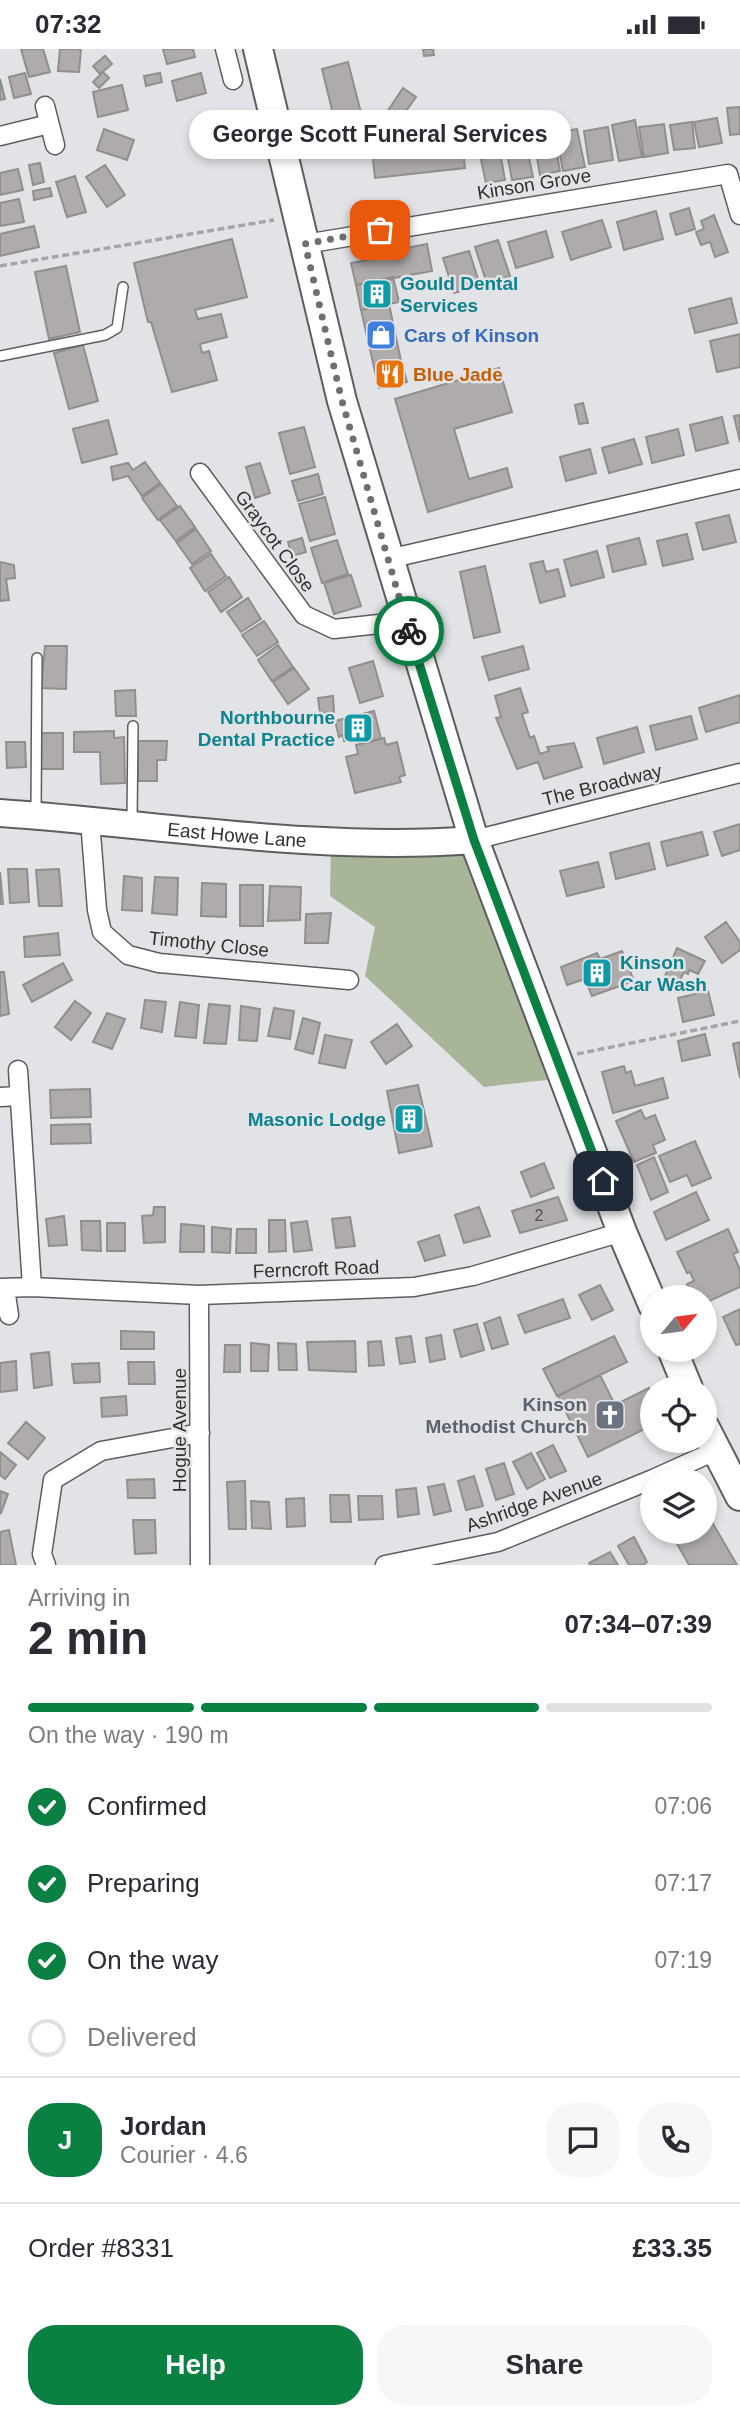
<!DOCTYPE html>
<meta charset="utf-8">
<style>
body{margin:0;font-family:Arial,sans-serif;background:#f7f7f7;color:#2b2b33;height:100vh;display:flex;flex-direction:column;font-size:26px;white-space:nowrap}
*{box-sizing:border-box;margin:0}
p{font-size:23px;color:#7c7c81}
.icon{flex:none;width:38px;height:38px;fill:none;stroke:currentColor;stroke-width:2;stroke-linecap:round;stroke-linejoin:round}
.map{position:relative;height:1516px;overflow:hidden}
.drawer{display:flex;flex-direction:column;background:#fff;flex:1}
.drawer>*{flex:none}
.needle{width:46px;rotate:61deg}
.controls{position:absolute;left:640px;top:1236px;display:grid;gap:14px}
.controls a{display:grid;place-items:center;width:77px;height:77px;border-radius:50%;background:#fff;box-shadow:0 4px 10px #0003;font-size:35px}
.pin{position:absolute;display:grid;place-items:center;width:60px;height:60px;color:#fff;margin:-30px;border-radius:14px;box-shadow:0 4px 10px #0006}
.courier{position:absolute;display:grid;place-items:center;width:70px;height:70px;margin:-35px;border:5px solid #0b8043;border-radius:50%;background:#fff;color:#222;box-shadow:0 2px 9px #0007}
.bubble{position:absolute;height:49px;border-radius:24px;background:#fff;box-shadow:0 4px 10px #0003;font-size:23px;font-weight:700;line-height:49px;text-align:center}
.overview em{font-style:normal;font-weight:700}
.overview div{display:flex;flex-direction:column-reverse}
.overview{display:flex;align-items:center;justify-content:space-between;height:119px;padding:0 28px}
h1{font-size:46px;font-weight:700;line-height:52px}
.bar{display:grid;grid-template-columns:repeat(4,1fr);gap:10px 7px;align-content:center;height:84px;padding:0 28px}
.bar i{height:9px;border-radius:5px;background:#e1e1e2}
.bar .selected{background:#0b8043}
.bar p{grid-column:span 4}
.line{display:flex;align-items:center;gap:18px;padding:0 28px;border-top:2px solid #e1e1e2}
.line div{flex:1}
.round{display:grid;place-items:center;flex:none;width:74px;height:74px;border-radius:28px;background:#f7f7f7}
ol{padding:0 28px;list-style:none}
li{display:flex;align-items:center;gap:21px;height:77px}
li p{margin-inline-start:auto}
li .icon{padding:7px;border-radius:50%;background:#0b8043;color:#fff;stroke-width:4}
li:last-child{color:#7c7c81}
li i{width:38px;height:38px;border:4px solid #e1e1e2;border-radius:50%}
.button{display:flex;gap:14px;margin-top:auto;padding:14px 28px}
.button a{flex:1;height:80px;border-radius:28px;background:#0b8043;color:#fff;font-size:28px;font-weight:700;line-height:80px;text-align:center}
.button a+a{background:#f7f7f7;color:#2b2b33}
.status{display:flex;justify-content:space-between;align-items:center;height:49px;padding:0 35px;background:#fff;direction:ltr}
.status svg{height:19px;fill:currentColor}
.map>svg:first-child{display:block}
.green{fill:#a9b599}
.building{fill:#aeabaa;stroke:#918e8c;stroke-width:2}
.lines{fill:none;stroke-linecap:round;stroke-linejoin:round}
.lane-casing{stroke:#5c5d5f;stroke-width:12}
.street-casing{stroke:#5c5d5f;stroke-width:21}
.secondary-casing{stroke:#5c5d5f;stroke-width:30}
.primary-casing{stroke:#5c5d5f;stroke-width:32}
.path{stroke:#a5a6a8;stroke-width:3.5;stroke-dasharray:7 3.5;stroke-linecap:butt}
.lane{stroke:#fff;stroke-width:9}
.street{stroke:#fff;stroke-width:18}
.secondary{stroke:#fff;stroke-width:26}
.primary{stroke:#fff;stroke-width:28}
.done{stroke:#6f6f71;stroke-width:7;stroke-dasharray:0 12.6}
.route{stroke:#0b8043;stroke-width:9}
.labels{text-anchor:middle;dominant-baseline:central;stroke-width:5;stroke-linejoin:round;paint-order:stroke}
.number-label{font-size:16px;fill:#505050}
.street-label{font-size:19px;fill:#313132;stroke:#e2e3e6}
.culture-label{font-size:19px;font-weight:bold;fill:#0d838f;stroke:#e2e3e6;text-anchor:start}
.shop-label{font-size:19px;font-weight:bold;fill:#366cbe;stroke:#e2e3e6;text-anchor:start}
.food-label{font-size:19px;font-weight:bold;fill:#c56008;stroke:#e2e3e6;text-anchor:start}
.worship-label{font-size:19px;font-weight:bold;fill:#5b616d;stroke:#e2e3e6;text-anchor:end}
</style>
<div class="status"><b>07:32</b><svg viewBox="0 0 49 12"><path d="M0 12V9h3v3zM5 12V6h3v6zM10 12V3h3v9zM15 12V0h3v12zM26 1h20v11H26zM47 4h2v5h-2z"/></svg></div>
<div class="map">
<svg width="740" height="1516" viewBox="0 0 740 1516">
<rect width="100%" height="100%" fill="#e2e3e6"/>
<path class="green" d="M474 791 564 1029 484 1038 365 927 375 878 330 847 331 795Z"/>
<path class="building" d="M21 0H43L50 23 29 28Z
M60 0H81L79 23 58 22Z
M163 0H193L195 8 167 15Z
M423 0H433L434 6 424 7Z
M105 7 112 15 100 25 93 17Z
M348 13 370 99 343 106 322 20Z
M103 23 109 29 99 39 93 33Z
M25 24 31 45 14 49 9 28Z
M160 24 162 33 146 37 144 27Z
M201 24 206 44 177 52 172 32Z
M0 30 5 50 0 51Z
M122 36 128 61 98 68 93 43Z
M403 39 416 48 391 83 379 75Z
M740 58V85L730 86 727 59Z
M717 69 722 94 699 98 694 73Z
M635 71 642 108 619 112 612 76Z
M692 73 695 99 674 101 670 76Z
M664 75 668 104 644 108 639 78Z
M608 78 613 111 589 115 584 82Z
M104 80 134 91 127 111 97 101Z
M577 80 585 118 563 122 556 84Z
M462 92 465 119 375 129 372 102Z
M555 94 560 122 540 126 535 98Z
M527 100 533 128 512 131 507 104Z
M500 103 505 131 486 134 480 106Z
M40 114 44 133 33 136 29 116Z
M105 116 125 146 107 158 86 128Z
M18 120 23 141 0 146V124Z
M75 127 86 163 67 168 56 133Z
M50 139 52 147 34 151 33 142Z
M19 150 24 173 0 177V154Z
M689 159 695 180 676 186 670 165Z
M656 162 663 190 624 201 617 173Z
M714 166 728 203 715 208 710 193 701 196 696 183 704 180 701 172Z
M602 171 611 198 571 211 562 183Z
M34 177 39 198 0 207V185Z
M546 182 553 208 516 219 508 193Z
M232 190 247 248 195 261 198 270 221 265 227 288 200 295 202 304 209 302 217 331 172 343 151 273H148L134 214Z
M498 191 510 227 487 235 475 198Z
M427 195 432 222 356 236 351 214 373 210 372 206Z
M469 202 480 236 454 244 443 209Z
M66 217 80 283 49 290 35 223Z
M393 228 399 253 361 261 356 236Z
M731 249 737 274 695 284 689 260Z
M389 255 401 312 374 318 361 261Z
M740 285V318L717 323 710 292Z
M83 296 98 352 69 360 54 304Z
M401 312 407 333 379 339 374 318Z
M499 319 512 363 454 380 469 430 507 419 512 438 428 463 395 350Z
M583 354 588 374 579 375 575 356Z
M740 366V393L734 367Z
M722 368 728 394 696 402 690 376Z
M108 371 117 405 82 414 73 380Z
M304 378 315 418 290 425 279 384Z
M678 380 684 406 652 414 646 388Z
M634 390 642 415 609 424 602 399Z
M590 400 596 424 566 432 560 408Z
M145 413 160 434 142 447 128 427 113 431 111 418 128 414 133 421Z
M260 414 270 444 255 449 246 418Z
M318 425 323 445 298 452 292 432Z
M161 435 177 457 158 471 142 449Z
M325 448 335 485 310 492 299 455Z
M180 457 195 478 176 492 160 471Z
M729 466 736 493 703 501 696 474Z
M196 480 211 502 192 515 177 494Z
M687 485 693 510 663 517 657 492Z
M302 489 306 503 292 507 288 493Z
M639 489 646 515 613 523 607 497Z
M337 491 348 525 322 534 311 499Z
M597 502 604 528 571 537 564 511Z
M211 505 226 527 205 542 190 519Z
M543 512 546 523 558 520 565 547 540 554 530 515Z
M0 513 14 516 15 529 6 530 9 551 0 552Z
M485 517 500 583 474 589 460 523Z
M351 526 361 557 334 565 324 534Z
M229 528 242 548 221 563 208 543Z
M248 549 261 570 241 583 227 563Z
M264 572 278 593 257 607 242 586Z
M278 596 293 618 272 632 258 611Z
M45 597H67L66 640 41 639Z
M523 597 529 620 489 631 482 608Z
M373 612 383 647 360 654 349 619Z
M294 619 309 640 288 655 273 633Z
M520 639 528 663 522 665 530 689 534 687 540 705 549 702 547 698 574 694 582 718 544 730 538 713 517 720 496 669 501 668 495 647Z
M135 641 136 667H116L115 642Z
M740 646V673L706 683 699 659Z
M333 647 334 663 320 664 318 649Z
M374 662 381 690 364 694 362 688 344 692 343 686 339 688 335 672Z
M691 667 697 690 656 701 650 677Z
M637 678 644 703 604 715 597 689Z
M114 682V689L124 688 125 734 101 735 100 703H74V683Z
M39 684H63V720H39Z
M384 689 386 696 397 693 405 726 399 728 401 733 355 744 346 708 358 705 356 696Z
M138 692H167L166 711H157V732H138Z
M6 693H25L26 718 7 719Z
M740 775V801L722 807 714 783Z
M702 783 708 806 667 817 661 793Z
M649 794 655 820 616 830 610 804Z
M598 813 604 838 567 847 560 822Z
M8 820H27L29 853 10 854Z
M59 820 62 857H39L36 821Z
M0 823 3 855H0Z
M124 827 142 829V862L122 861Z
M155 828 178 829 177 866 152 864Z
M202 834 226 835V868L201 867Z
M240 836H263V877H240Z
M270 837 301 838 300 871 268 872Z
M331 864 328 894H305L306 865Z
M726 873 740 893V901L722 914 705 888Z
M58 884 60 906 25 908 24 888Z
M677 899 705 912 698 925 689 921 688 925 684 923 679 933 665 927Z
M622 902 634 932 592 947 585 930 567 936 561 918 597 904 600 910Z
M63 914 72 931 32 953 23 936Z
M0 923H4L9 965 0 967Z
M708 942 714 966 683 973 678 949Z
M145 951 166 953 162 983 141 979Z
M75 952 91 964 71 991 55 978Z
M180 953 199 956 196 989 175 987Z
M209 955 230 957 226 995 204 994Z
M241 957 260 960 257 992 239 991Z
M274 959 294 962 290 990 268 987Z
M107 964 125 970 112 1000 93 993Z
M303 969 320 974 313 1005 295 1000Z
M397 975 412 997 386 1015 371 993Z
M705 985 710 1006 682 1012 678 992Z
M325 986 352 991 345 1019 319 1014Z
M740 993V1029L733 995Z
M624 1017 626 1024 631 1022 635 1037 663 1029 668 1049 613 1064 602 1023Z
M418 1036 432 1097 399 1104 387 1042Z
M90 1040 91 1068 51 1069 50 1041Z
M641 1061 645 1070 655 1066 665 1091 653 1096 656 1104 634 1113 616 1072Z
M90 1075 91 1094 51 1095V1076Z
M695 1092 711 1129 692 1137 687 1126 670 1133 659 1107Z
M654 1108 668 1143 651 1151 637 1116Z
M544 1114 554 1139 531 1148 521 1123Z
M696 1143 709 1171 666 1191 654 1163Z
M558 1148 567 1171 520 1184 512 1162Z
M154 1158H165V1193L144 1194 142 1167 153 1166Z
M479 1158 490 1187 464 1194 455 1166Z
M64 1167 67 1196 49 1197 46 1170Z
M350 1168 355 1197 336 1199 332 1170Z
M269 1171H285L286 1202 269 1203Z
M81 1172H100L101 1202 82 1201Z
M307 1172 312 1201 294 1203 291 1174Z
M107 1174H125V1202H107Z
M181 1175 204 1177V1203H180Z
M212 1178 231 1180 230 1204 212 1203Z
M237 1180H256V1204H236Z
M728 1180 738 1203 733 1205 740 1221V1238L705 1254V1248H693L687 1235 694 1232 690 1223 687 1224 677 1203Z
M439 1186 445 1206 425 1212 418 1193Z
M600 1236 613 1261 592 1271 579 1246Z
M563 1250 570 1269 525 1284 518 1266Z
M740 1260V1295L736 1296 723 1268Z
M500 1268 508 1295 492 1300 484 1274Z
M477 1275 484 1301 461 1308 454 1281Z
M121 1282 154 1283V1300H121Z
M441 1286 445 1310 430 1313 426 1289Z
M411 1287 415 1313 400 1315 396 1289Z
M614 1287 627 1313 557 1347 543 1320Z
M355 1292 356 1323 309 1321 307 1293Z
M381 1292 384 1316 369 1317 368 1293Z
M251 1294 269 1296 268 1322H251Z
M278 1294 296 1295 297 1321H279Z
M225 1296H240V1323H224Z
M49 1303 52 1336 34 1339 31 1305Z
M16 1312 17 1341 0 1343V1314Z
M128 1313H154L155 1335H129Z
M99 1314 100 1333 74 1334 72 1315Z
M600 1326 615 1356 649 1339 653 1349V1376L588 1408 558 1347Z
M126 1347 127 1366 102 1368 101 1349Z
M26 1373 45 1389 28 1410 8 1394Z
M553 1396 566 1422 550 1429 537 1404Z
M0 1403 16 1416 5 1430 0 1426Z
M531 1404 545 1430 527 1440 513 1413Z
M504 1414 514 1445 496 1451 486 1420Z
M474 1427 483 1457 466 1461 458 1432Z
M154 1430 155 1449H128L127 1431Z
M245 1432 246 1480H229L227 1433Z
M444 1435 451 1462 434 1466 428 1438Z
M416 1439 419 1465 398 1468 396 1441Z
M0 1442 8 1445 1 1464 0 1463Z
M330 1446H349L351 1473H331Z
M358 1447H382L383 1470 359 1471Z
M304 1449 305 1477 287 1478 286 1450Z
M251 1452 269 1453 271 1480 252 1479Z
M705 1461 737 1516H689L670 1482H705Z
M133 1471H155L156 1504 135 1505Z
M9 1481 16 1516H0V1483Z
M634 1488 647 1513 643 1516H629L618 1497Z
M610 1503 618 1516H590L589 1514Z"/>
<g class="lines">
<g class="lane-casing">
<path id="lane" d="M0 307 105 286 117 279 123 238
M36 765 37 609
M132 773 133 677"/>
</g>
<g class="street-casing">
<path id="street" d="M225 0 233 31
M45 57 55 96
M0 87 49 75
M305 195 728 125 740 166
M200 424 304 566 334 580 406 572
M388 510 740 430
M90 771 97 861 102 883 128 906 159 914 349 931
M474 791 740 724
M18 1021 32 1238
M0 1048 19 1047
M0 1239 32 1238 199 1246 414 1238 473 1227 622 1183
M5 1239 9 1266
M199 1246 200 1516
M653 1430 715 1402
M46 1516 42 1505 53 1431 101 1402 200 1384
M385 1516 498 1493 653 1430"/>
</g>
<g class="secondary-casing">
<g id="secondary">
<path id="s1" d="M0 764C158 775 316 803 474 791"/>
</g>
</g>
<g class="primary-casing">
<path id="primary" d="M258 0 342 352 474 791 622 1183 653 1256
M672 1300 688 1339
M705 1379 740 1447"/>
</g>
<path class="path" d="M0 217 274 171
M577 1005 740 972"/>
<use href="#lane" class="lane"/>
<use href="#street" class="street"/>
<use href="#secondary" class="secondary"/>
<use href="#primary" class="primary"/>
</g>
<g class="lines">
<path class="done" d="M380 181 305 195 342 352 409 582"/>
<path class="route" d="M409 582 474 791 603 1132"/>
</g>
<defs>
<g id="building-square" transform="scale(1.575)"><rect x="-9" y="-9" width="18" height="18" rx="4" fill="#0f9aa8" stroke="#e2e3e6"/><path d="M-4-6H4V6H1V3H-1V6H-4ZM-2.5-4.3h1.7v1.8h-1.7ZM.8-4.3h1.7v1.8H.8ZM-2.5-1h1.7V.8h-1.7ZM.8-1h1.7V.8H.8Z" fill="#fff"/></g>
<g id="shop-square" transform="scale(1.575)"><rect x="-9" y="-9" width="18" height="18" rx="4" fill="#3f7fe0" stroke="#e2e3e6"/><path d="M-5-2.5h2.3a2.7 3.5 0 0 1 5.4 0H5L5.5 6h-11ZM-1.5-2.5h3a1.5 2.3 0 0 0-3 0Z" fill="#fff"/></g>
<g id="restaurant-square" transform="scale(1.575)"><rect x="-9" y="-9" width="18" height="18" rx="4" fill="#e8710a" stroke="#e2e3e6"/><path d="M-5-6h1v4h1v-4h1v4h1v-4h1v5L-1.5 .5V6h-2V.5L-5-1ZM5-6V6H3V1.5H1.5Q1.5-4 5-6Z" fill="#fff"/></g>
<g id="church-square" transform="scale(1.575)"><rect x="-9" y="-9" width="18" height="18" rx="4" fill="#6b7280" stroke="#e2e3e6"/><path d="M-1.2-6h2.4v3.5h3.3v2.4h-3.3V6h-2.4V-.1h-3.3v-2.4h3.3Z" fill="#fff"/></g>
</defs>
<g fill-rule="evenodd">
<use href="#building-square" x="377" y="245"/>
<use href="#shop-square" x="381" y="286"/>
<use href="#restaurant-square" x="390" y="325"/>
<use href="#building-square" x="358" y="679"/>
<use href="#building-square" x="597" y="924"/>
<use href="#building-square" x="409" y="1070"/>
<use href="#church-square" x="610" y="1366"/>
</g>
<g class="labels">
<g class="number-label">
<text x="539" y="1166">2</text>
</g>
<g class="street-label">
<text transform="translate(534 135) rotate(-9)">Kinson Grove</text>
<text transform="translate(275 492) rotate(54)">Graycot Close</text>
<text transform="translate(602 736) rotate(-14)">The Broadway</text>
<text stroke="none"><textPath href="#s1" startOffset="238">East Howe Lane</textPath></text>
<text transform="translate(209 895) rotate(6)">Timothy Close</text>
<text transform="translate(316 1220) rotate(-2)">Ferncroft Road</text>
<text transform="translate(179 1381) rotate(-90)">Hogue Avenue</text>
<text transform="translate(534 1453) rotate(-20)">Ashridge Avenue</text>
</g>
<g class="culture-label">
<text x="400" y="234">Gould Dental<tspan x="400" dy="22">Services</tspan></text>
<text x="335" y="668" text-anchor="end">Northbourne<tspan x="335" dy="22">Dental Practice</tspan></text>
<text x="620" y="913">Kinson<tspan x="620" dy="22">Car Wash</tspan></text>
<text x="386" y="1070" text-anchor="end">Masonic Lodge</text>
</g>
<g class="shop-label">
<text x="404" y="286">Cars of Kinson</text>
</g>
<g class="food-label">
<text x="413" y="325">Blue Jade</text>
</g>
<g class="worship-label">
<text x="587" y="1355">Kinson<tspan x="587" dy="22">Methodist Church</tspan></text>
</g>
</g>
</svg>
<div class="controls">
<a><svg class="needle" viewBox="-14 -14 28 28"><path d="M0-13l5 13h-10z" fill="#e53935"/><path d="M0 13l5-13h-10z" fill="#7c7c81"/></svg></a>
<a><svg class="icon" aria-label="locate" viewBox="0 0 24 24"><circle cx="12" cy="12" r="6"/><path d="M12 2v4M12 18v4M2 12h4M18 12h4"/></svg></a>
<a><svg class="icon" aria-label="layers" viewBox="0 0 24 24"><path d="M12 4l9 5-9 5-9-5zM3 14l9 5 9-5"/></svg></a>
</div>
<div class="pin" style="left:380px;top:181px;background:#ea580c"><svg class="icon" aria-label="bag" viewBox="0 0 24 24"><path d="M5 8h14l-1 12H6zM9 8a3 3 0 0 1 6 0"/></svg></div>
<div class="pin" style="left:603px;top:1132px;background:#1f2937"><svg class="icon" aria-label="home" viewBox="0 0 24 24"><path d="M3 11l9-7 9 7M6 9v11h12V9"/></svg></div>
<div class="courier" style="left:409px;top:582px"><svg class="icon" aria-label="bike" viewBox="0 0 24 24"><circle cx="6" cy="16" r="4"/><circle cx="18" cy="16" r="4"/><path d="M6 16l4-8h5l3 8M10 8l3 8H6M13 5h3"/></svg></div>
<div class="bubble" style="left:189px;top:61px;width:382px">George Scott Funeral Services</div>
</div>
<section class="drawer">
<div class="overview"><div><h1>2 min</h1><p>Arriving in</p></div><em>07:34–07:39</em></div>
<div class="bar"><i class="selected"></i><i class="selected"></i><i class="selected"></i><i></i><p>On the way · 190 m</p></div>
<ol>
<li><svg class="icon" aria-label="check" viewBox="0 0 24 24"><path d="M5 12l5 5 9-10"/></svg>Confirmed<p>07:06</p></li>
<li><svg class="icon" aria-label="check" viewBox="0 0 24 24"><path d="M5 12l5 5 9-10"/></svg>Preparing<p>07:17</p></li>
<li><svg class="icon" aria-label="check" viewBox="0 0 24 24"><path d="M5 12l5 5 9-10"/></svg>On the way<p>07:19</p></li>
<li><i></i>Delivered</li>
</ol>
<div class="line" style="height:126px"><b class="round" style="background:#0b8043;color:#fff">J</b><div><b>Jordan</b><p>Courier · 4.6</p></div><a class="round"><svg class="icon" aria-label="chat" viewBox="0 0 24 24"><path d="M4 5h16v11H9l-5 4z"/></svg></a><a class="round"><svg class="icon" aria-label="phone" viewBox="0 0 24 24"><path d="M5 4h4l2 5-3 2q2 4 5 5l2-3 5 2v4C11 20 4 13 5 4z"/></svg></a></div>
<div class="line" style="height:91px"><div>Order #8331</div><b>£33.35</b></div>
<div class="button"><a>Help</a><a>Share</a></div>
</section>
